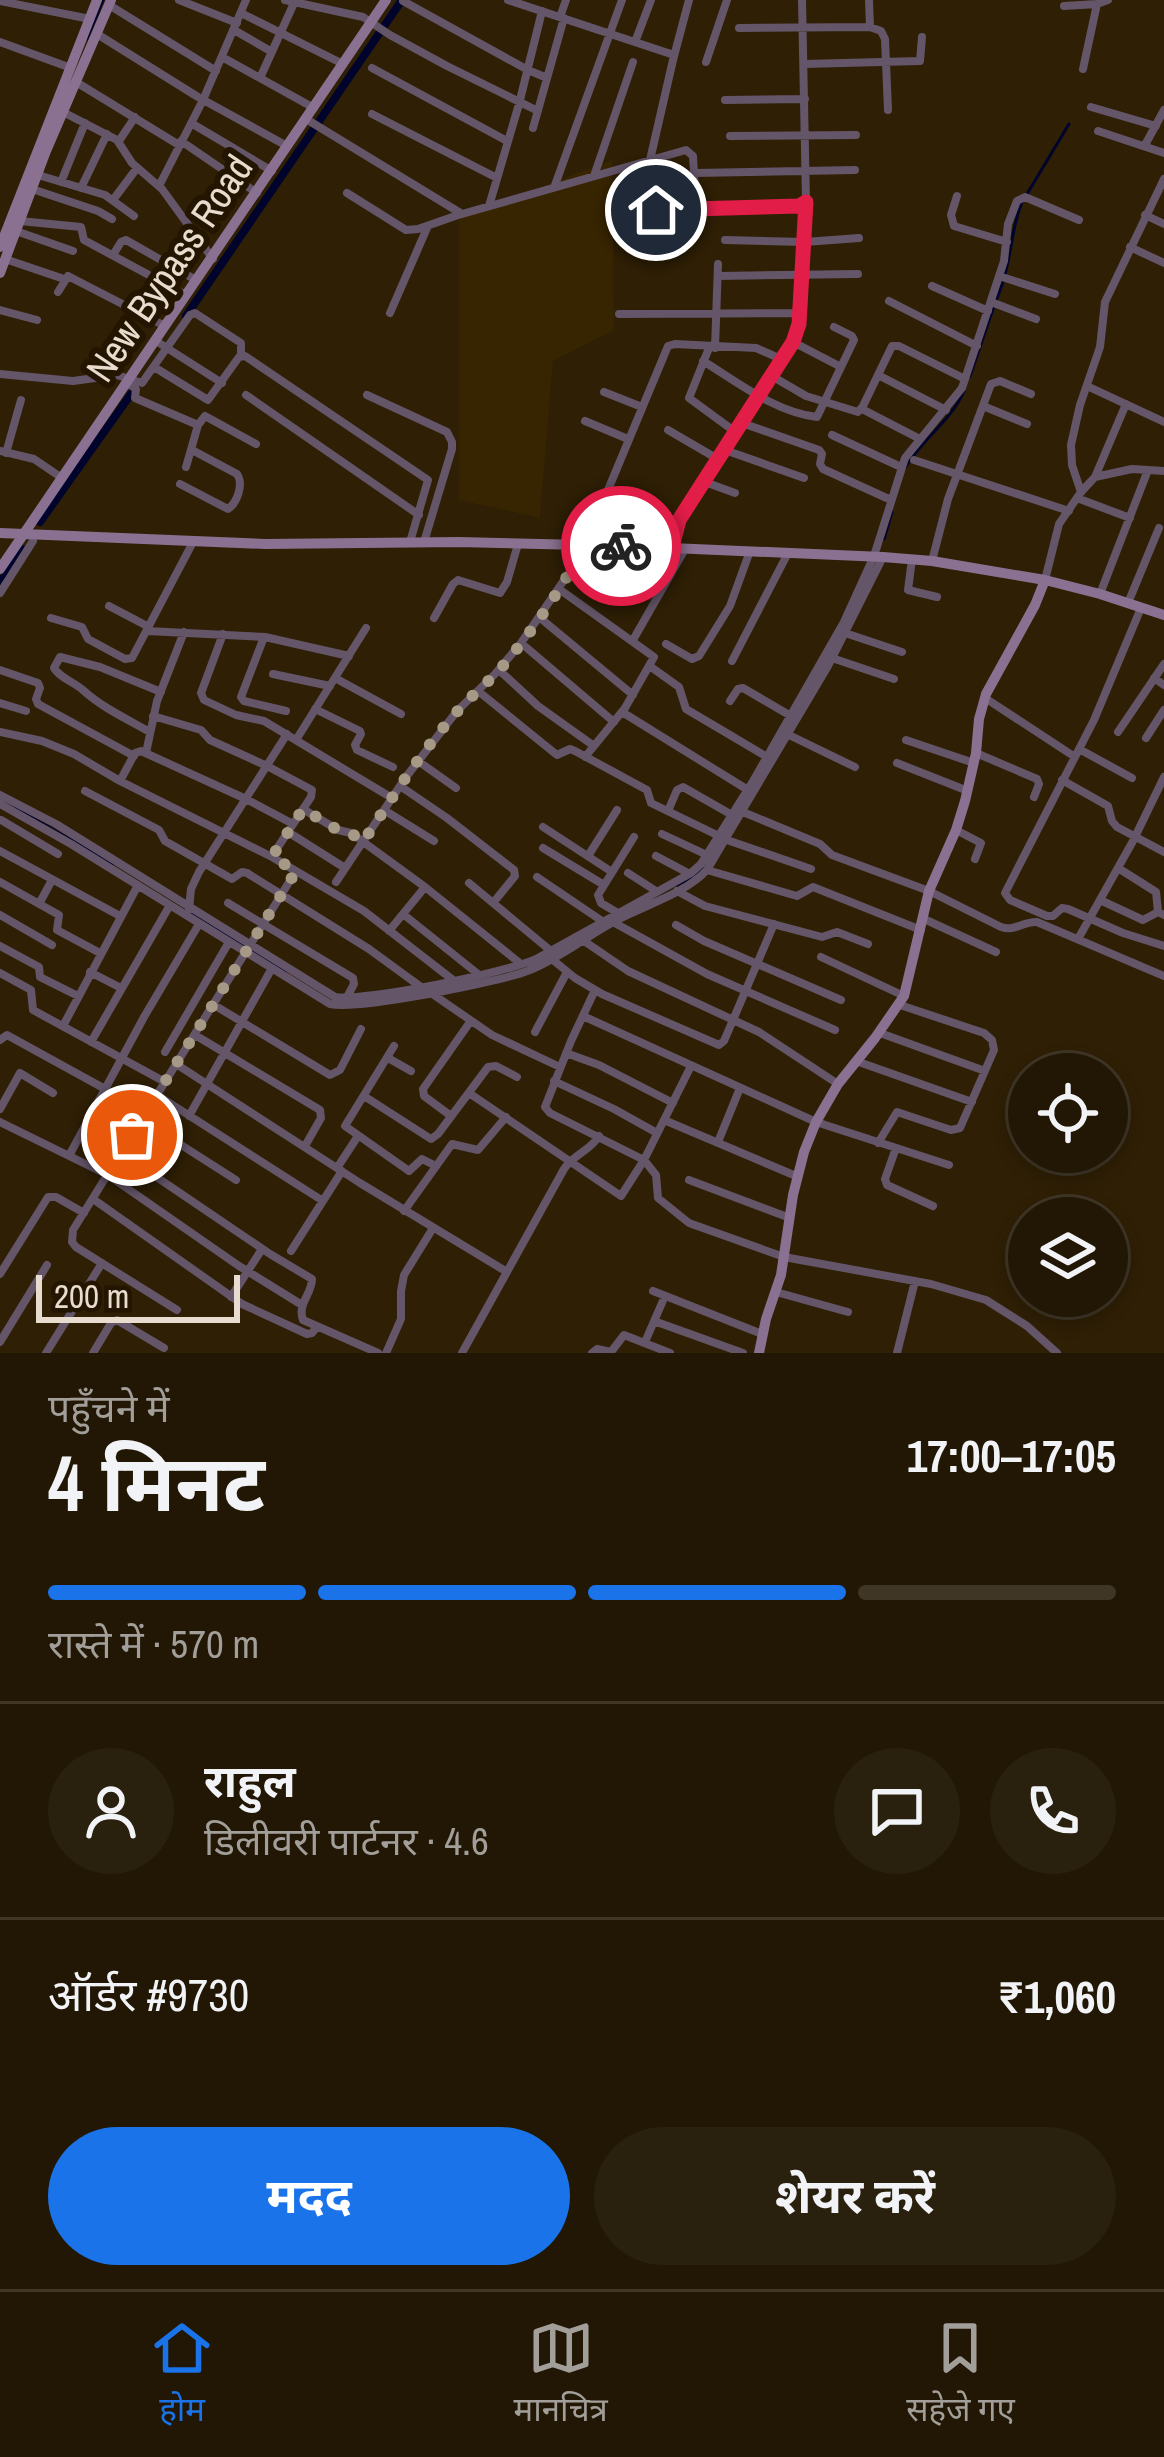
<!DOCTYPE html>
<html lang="hi">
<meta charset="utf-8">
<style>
body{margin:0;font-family:"Archivo Narrow","Noto Sans Devanagari",sans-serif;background:#2a200e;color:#f1f3f6;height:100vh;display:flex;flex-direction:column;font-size:45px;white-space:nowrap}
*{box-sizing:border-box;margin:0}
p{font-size:39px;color:#a29f9a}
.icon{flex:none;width:66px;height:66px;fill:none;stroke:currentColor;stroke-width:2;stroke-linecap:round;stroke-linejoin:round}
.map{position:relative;height:1353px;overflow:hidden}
.sheet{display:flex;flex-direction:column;background:#221704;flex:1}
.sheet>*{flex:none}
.controls{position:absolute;left:1008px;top:1053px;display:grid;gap:24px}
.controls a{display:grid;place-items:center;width:120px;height:120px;border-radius:50%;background:#221704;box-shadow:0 6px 18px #0003,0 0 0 3px #3f3626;font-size:60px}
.scale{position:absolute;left:36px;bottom:30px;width:204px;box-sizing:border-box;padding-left:12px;border:6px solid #e7dccd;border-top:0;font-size:33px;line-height:42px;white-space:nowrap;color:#e7dccd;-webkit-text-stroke:9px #241500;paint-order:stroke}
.pin{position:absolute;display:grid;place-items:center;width:102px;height:102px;color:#fff;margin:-51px;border:6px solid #fff;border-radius:50%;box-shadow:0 3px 12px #0007}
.courier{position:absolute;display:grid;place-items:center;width:120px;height:120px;margin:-60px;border:9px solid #e11d48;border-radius:50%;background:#fff;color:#222;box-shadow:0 3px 15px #0007}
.overview em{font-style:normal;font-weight:700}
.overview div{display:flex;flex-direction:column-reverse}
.overview{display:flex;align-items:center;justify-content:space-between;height:204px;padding:0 48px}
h1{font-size:78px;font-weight:700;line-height:90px}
.bar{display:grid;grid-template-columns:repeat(4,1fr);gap:18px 12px;align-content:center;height:144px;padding:0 48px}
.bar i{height:15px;border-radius:9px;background:#3f3626}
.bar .current{background:#1a73e8}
.bar p{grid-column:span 4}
.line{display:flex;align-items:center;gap:30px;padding:0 48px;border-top:3px solid #3f3626}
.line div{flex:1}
.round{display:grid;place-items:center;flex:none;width:126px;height:126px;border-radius:63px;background:#2a200e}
.cta{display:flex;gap:24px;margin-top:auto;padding:24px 48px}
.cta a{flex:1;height:138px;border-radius:72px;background:#1a73e8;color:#fff;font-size:48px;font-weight:700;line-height:138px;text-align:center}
.cta a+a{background:#2a200e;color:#f1f3f6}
.tabs{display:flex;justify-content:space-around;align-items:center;height:168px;border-top:3px solid #3f3626;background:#221704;font-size:33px;color:#a29f9a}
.tabs a{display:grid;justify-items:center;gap:6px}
.tabs .current{color:#1a73e8}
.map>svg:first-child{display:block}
.built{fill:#372401}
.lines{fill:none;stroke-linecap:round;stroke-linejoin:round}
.stream{stroke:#00042c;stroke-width:3}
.canal{stroke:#00042c;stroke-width:8}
.street{stroke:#645569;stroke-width:8}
.secondary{stroke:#8a7191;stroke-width:10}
.done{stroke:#a69a87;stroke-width:12;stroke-dasharray:0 21.6}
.route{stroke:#e11d48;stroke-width:15}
.labels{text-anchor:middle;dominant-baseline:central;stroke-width:12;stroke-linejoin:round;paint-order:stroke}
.street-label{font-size:39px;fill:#e7dccd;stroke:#241500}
</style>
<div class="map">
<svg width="1164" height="1353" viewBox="0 0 1164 1353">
<rect width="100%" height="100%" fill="#2e1f05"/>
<path class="built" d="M612 160 614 330 553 361 540 518 459 500V218Z"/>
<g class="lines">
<path class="stream" d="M87 39 103 0
M1027 194 1069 124
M1005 274C1012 249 1012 226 1022 202
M996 301 1003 282
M970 376 994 306
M905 468C921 440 951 421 964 391
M884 539 892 512
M0 799 113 864
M677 885 693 877 703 866
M187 910 286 971"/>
<path class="canal" d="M186 316 402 0
M40 522 136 387
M0 583 22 549"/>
<path class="street" d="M179 0 237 23
M285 0 363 17 390 35 447 66 538 111
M508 0 674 55
M869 0 870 27
M0 1 90 19
M403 1 528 70 547 78
M109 5 216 71
M1064 6 1097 4 1108 0
M241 13 343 64
M560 17 566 0
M739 28 870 27 881 31 885 39 888 110
M234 30 272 52
M97 34 198 97 287 146
M0 42 71 68
M635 42 651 0
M222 57 314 108
M706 62 727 0
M804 64 920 61 922 37
M372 68 507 141
M1083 69 1097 4
M260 78 294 3
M76 82 179 145
M725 100 805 99
M1091 107 1156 126
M63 112 119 141 135 117
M372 114 497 178
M306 119 462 214 686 150 693 156 696 209
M191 123 272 171
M533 128 564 18
M1098 131 1164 153
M730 136 856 135
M117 140 132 163 162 189 213 259
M181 141 257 193
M1145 145 1164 110
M650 160 673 60 689 0
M694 173 855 170
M38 175 105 195 134 216
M594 176 633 62
M61 182 85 123
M555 185 622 0
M159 186 203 100 246 0
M81 188 107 134
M32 189 98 211 112 219
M347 193 406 230 418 229 461 214
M957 196 951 215 954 226 1007 242
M113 200 137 168
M489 206 519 104 542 11
M617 211 799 206 806 202 802 0
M1145 215 1164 224
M20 221 81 227 84 240 186 295
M16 231 73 251
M725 240 805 242 859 238
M1130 247 1164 263
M113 255 121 242 126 240 196 280
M5 259 64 279
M718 276 858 274
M999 276 1055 294
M932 286 988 311
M58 292 68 276 165 326
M889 301 977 346
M991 302 1036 319
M0 310 37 320
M390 313 427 228
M619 314 800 313
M156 341 222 383
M793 342 841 367
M709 348 689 398 734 431
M715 348 718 264
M703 361C739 383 775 412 817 417L854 340 852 336 834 327
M154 367 208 400 239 357 245 356 428 480 410 542
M0 374 73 381 117 375 142 383 190 315 195 313 241 343V356
M770 375 806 396 858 412 863 406 892 346H899L965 379
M878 375 946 410
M127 383 136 389 135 398 198 425 186 467
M1087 386 1164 422
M604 392 642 407
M246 395 419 515
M367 395 447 432 452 442V449L424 542
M983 406 1027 424
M862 409 920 439
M585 421 628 439
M739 422 819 450 822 454 820 464 823 469 891 500
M198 425 205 416 256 444
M668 430 716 458
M832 435 901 467
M722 449 804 478
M0 451 34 459 62 478
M6 453 21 400
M914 460 1069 511
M1095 477 1126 404
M702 481 735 493
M180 484 228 509C237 503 244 484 237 474L192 450
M1081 492 1072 465 1071 445 1080 405 1100 347 1105 302 1164 179
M1077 498 1130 518
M672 547 679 520 796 335 806 203
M912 559 908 590 937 597
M932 561 948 499 991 384 1000 381 1031 394
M1045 580 1059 524 1081 492 1095 477 1132 469 1164 471
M559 589 654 657 625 708 585 757
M0 593 33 541
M1100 594 1148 470
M1128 603 1159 528
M109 606 149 627
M1141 608 1094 720 1005 893 1010 900 1047 916H1053L1062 908 1068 909 1123 933 1164 946
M539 617 633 695
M51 618 82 627 88 639 125 659 132 658 192 544
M434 618 453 584 458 580 500 593 507 582 518 544
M147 631 265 637 349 656
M845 633 902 652
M223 634 201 693 204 700 236 715 264 721 392 798
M264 637 241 697 244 701 286 711
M633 640 685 549
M521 643 614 722
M666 644 692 659 699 656 730 606 750 551
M832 658 894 679
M732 661 788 553
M651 667 679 687 686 709 767 757
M0 670 38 683 40 688 36 699 38 704 134 756
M499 670 538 706 594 746
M273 674 330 686
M335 678 401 714
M1154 678 1164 685
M478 691 557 755 570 749 575 751 647 790 651 803 719 836
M985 698 1075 757
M730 701 738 689 743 688 791 716
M0 703 26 711
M315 709 360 731 361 734 355 745 357 750 393 767
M622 712 748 790
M153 716 201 730 210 740 267 766 312 790 311 797 272 856
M0 732 42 741 74 754 120 781 272 857 364 911 453 980
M150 732C127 719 103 708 84 691 73 681 61 679 54 668L60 657 100 667 161 692
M1118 732 1164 664
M789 735 855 767
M1146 738 1164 710
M296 740 366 628
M906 740 974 763
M1079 749 1132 778
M146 753 157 701 184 632
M976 753 1037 779 1039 784 1034 797
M418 761 456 788
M897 763 968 791
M1062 780 1108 806 1112 821 1117 827 1164 852
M120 781 135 753 141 751 246 799 293 824
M400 786 447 818 514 870 515 876 493 903
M85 791 159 830 165 841 232 879 242 872 247 873 369 949 421 987
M0 795 56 824 335 997C363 1002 511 972 538 958L691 873 701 864 752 783 844 622 874 556 905 458 962 388 1004 261 1008 224 1017 201 1025 197 1079 220
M0 804 71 844 330 1004C358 1010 501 982 530 970 562 957 588 935 619 919 648 904 684 894 707 870L828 666 883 557
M303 809 338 830 351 833 425 887 521 964
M384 810 434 841
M668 811 677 790 683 787 732 815
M743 812 820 844 832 855 929 891 1001 927C1015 932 1023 921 1037 922L1164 976
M1 820 58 854
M543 827 612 872
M956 830 981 843 975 859
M288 832 345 868
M662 834 707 855
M727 840 811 869
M543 848 604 885
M0 851 120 916
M588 856 617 810
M656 856 688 873
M1118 868 1156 892 1158 912 1164 915
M707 870 797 896 813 887 921 930
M628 873 656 891
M537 877 602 921
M0 882 59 915 57 930 100 953
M336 882 406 777 457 711 495 674 521 643 571 570 585 545 668 346 675 344 756 348 781 359
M469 883 551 951
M677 891 705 906 822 937 837 932 868 944
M1100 900 1143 920 1158 912
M228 903 353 978 354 984 346 999
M39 904 52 880
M189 909 191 889 199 872 287 734
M616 912 601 903 598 895 634 837
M403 914 478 974
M0 915 52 945
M924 919 996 952
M613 922 707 974 835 1030
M676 925 704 941 841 1000
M389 931 425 887
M1078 939 1133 841 1164 777
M584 941 628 971 759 1032 838 1084
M0 946 39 967 40 977 78 996
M821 957 904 996
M553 960 575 978 602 994 719 1045 724 1041 774 924
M90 972 121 988
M0 973 31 990 33 1010 165 1082
M595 990 571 1041 545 1107 550 1113 644 1160 656 1175 658 1198 689 1223 784 1257 931 1284 986 1300 1027 1326 1057 1353
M431 993 492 1035 560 1067
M214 1005 330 1075 340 1070 361 1029
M583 1016 816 1122 949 1165
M63 1026 138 885
M535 1032 567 972
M880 1033 985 1071
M195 1035 320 1110 321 1118 305 1146
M0 1040 7 1035 147 1112
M91 1042 170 905
M394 1046 345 1126 409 1171 422 1159 436 1166
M165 1052 229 942
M566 1053 599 1065 673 1103
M388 1058 411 1071
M856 1061 972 1102
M176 1064 360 1183 507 1272
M554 1081 614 1109 657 1133
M469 1093 621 1196 644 1160 691 1066
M157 1095 323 1201
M364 1096 431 1139 438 1134 488 1067 496 1066 517 1077
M0 1109 20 1073 53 1093
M189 1116 272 968
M451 1116 424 1096 423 1089 470 1022
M142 1120 236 1180
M664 1120 796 1176
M0 1122 108 1175 239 1266 302 1305
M718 1142 740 1088
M878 1143 897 1112 951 1130 960 1128 994 1050 992 1040 984 1033 900 1005
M896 1148 885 1179 887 1185 933 1206
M121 1153 270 1254 312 1279C312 1294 297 1304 303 1320L378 1353
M70 1154 144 1017 199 924
M337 1168 358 1136
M689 1180 790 1218
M93 1199 242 1304 307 1334 312 1333 317 1327
M404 1211 452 1144 478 1150 506 1117
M291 1251 342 1171
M0 1274 48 1197H56L84 1213
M653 1291 762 1334
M776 1292 848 1312
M231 1297 262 1249
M177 1310 76 1247 72 1242 73 1230 296 871
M654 1321 743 1353
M0 1342 47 1265
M645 1342 665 1296
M46 1353 102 1263
M93 1353 111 1323 117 1320 164 1348
M386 1353 401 1319V1291L404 1275 433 1228
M462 1353 564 1169C574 1154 590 1151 599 1136
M592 1353 597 1349 611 1352 624 1335 670 1353
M897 1353 915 1281"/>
<path class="secondary" d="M0 247 97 0
M0 273 46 151 111 0
M0 533 265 544 459 542 624 546 883 557 932 561 1045 580 1100 594 1164 615
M0 569 386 0
M759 1353 766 1319 781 1275 793 1195 804 1152 816 1122 838 1084 875 1038 904 996 929 891 956 830 965 801 976 753 979 719 986 694 1035 605 1045 580"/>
</g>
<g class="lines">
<path class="done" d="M132 1135 296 871 272 857 303 809 338 830 351 833 363 842C392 798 420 753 455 714 469 697 487 684 501 668 533 631 562 588 585 545L621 546"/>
<path class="route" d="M621 546 672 547 679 520 793 342 799 324 806 202 799 206 656 210"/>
</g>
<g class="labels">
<g class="street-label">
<text transform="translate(169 268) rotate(-56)">New Bypass Road</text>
</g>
</g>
</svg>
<div class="controls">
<a><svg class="icon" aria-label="locate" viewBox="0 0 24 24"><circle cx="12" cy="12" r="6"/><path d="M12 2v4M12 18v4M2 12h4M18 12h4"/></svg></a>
<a><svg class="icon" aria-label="layers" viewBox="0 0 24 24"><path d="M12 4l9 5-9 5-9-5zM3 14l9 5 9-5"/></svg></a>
</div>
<div class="scale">200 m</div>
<div class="pin" style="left:132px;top:1135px;background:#ea580c"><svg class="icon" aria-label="bag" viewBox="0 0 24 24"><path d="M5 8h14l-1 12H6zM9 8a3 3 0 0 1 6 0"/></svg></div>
<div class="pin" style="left:656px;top:210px;background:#1f2937"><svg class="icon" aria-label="home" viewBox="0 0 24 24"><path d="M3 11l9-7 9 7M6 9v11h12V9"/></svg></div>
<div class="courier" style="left:621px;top:546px"><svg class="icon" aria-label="bike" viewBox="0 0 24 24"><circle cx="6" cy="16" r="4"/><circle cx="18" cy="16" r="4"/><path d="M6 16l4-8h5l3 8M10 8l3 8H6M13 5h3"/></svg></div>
</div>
<section class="sheet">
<div class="overview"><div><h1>4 मिनट</h1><p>पहुँचने में</p></div><em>17:00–17:05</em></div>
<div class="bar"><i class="current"></i><i class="current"></i><i class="current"></i><i></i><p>रास्ते में · 570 m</p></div>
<div class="line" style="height:216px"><a class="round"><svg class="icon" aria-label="person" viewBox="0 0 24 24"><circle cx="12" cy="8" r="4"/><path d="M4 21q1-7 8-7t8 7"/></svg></a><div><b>राहुल</b><p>डिलीवरी पार्टनर · 4.6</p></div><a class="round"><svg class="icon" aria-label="chat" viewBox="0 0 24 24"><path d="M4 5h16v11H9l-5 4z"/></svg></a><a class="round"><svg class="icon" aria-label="phone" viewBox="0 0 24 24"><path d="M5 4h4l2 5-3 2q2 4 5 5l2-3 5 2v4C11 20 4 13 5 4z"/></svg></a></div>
<div class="line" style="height:156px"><div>ऑर्डर #9730</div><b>₹1,060</b></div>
<div class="cta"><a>मदद</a><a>शेयर करें</a></div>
</section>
<nav class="tabs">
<a class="current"><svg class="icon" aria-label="home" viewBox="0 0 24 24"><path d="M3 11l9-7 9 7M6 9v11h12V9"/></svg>होम</a>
<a><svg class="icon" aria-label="map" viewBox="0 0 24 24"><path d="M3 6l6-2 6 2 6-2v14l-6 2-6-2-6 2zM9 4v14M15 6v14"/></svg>मानचित्र</a>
<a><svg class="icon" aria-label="saved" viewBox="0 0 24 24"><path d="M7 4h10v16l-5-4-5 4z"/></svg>सहेजे गए</a>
</nav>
